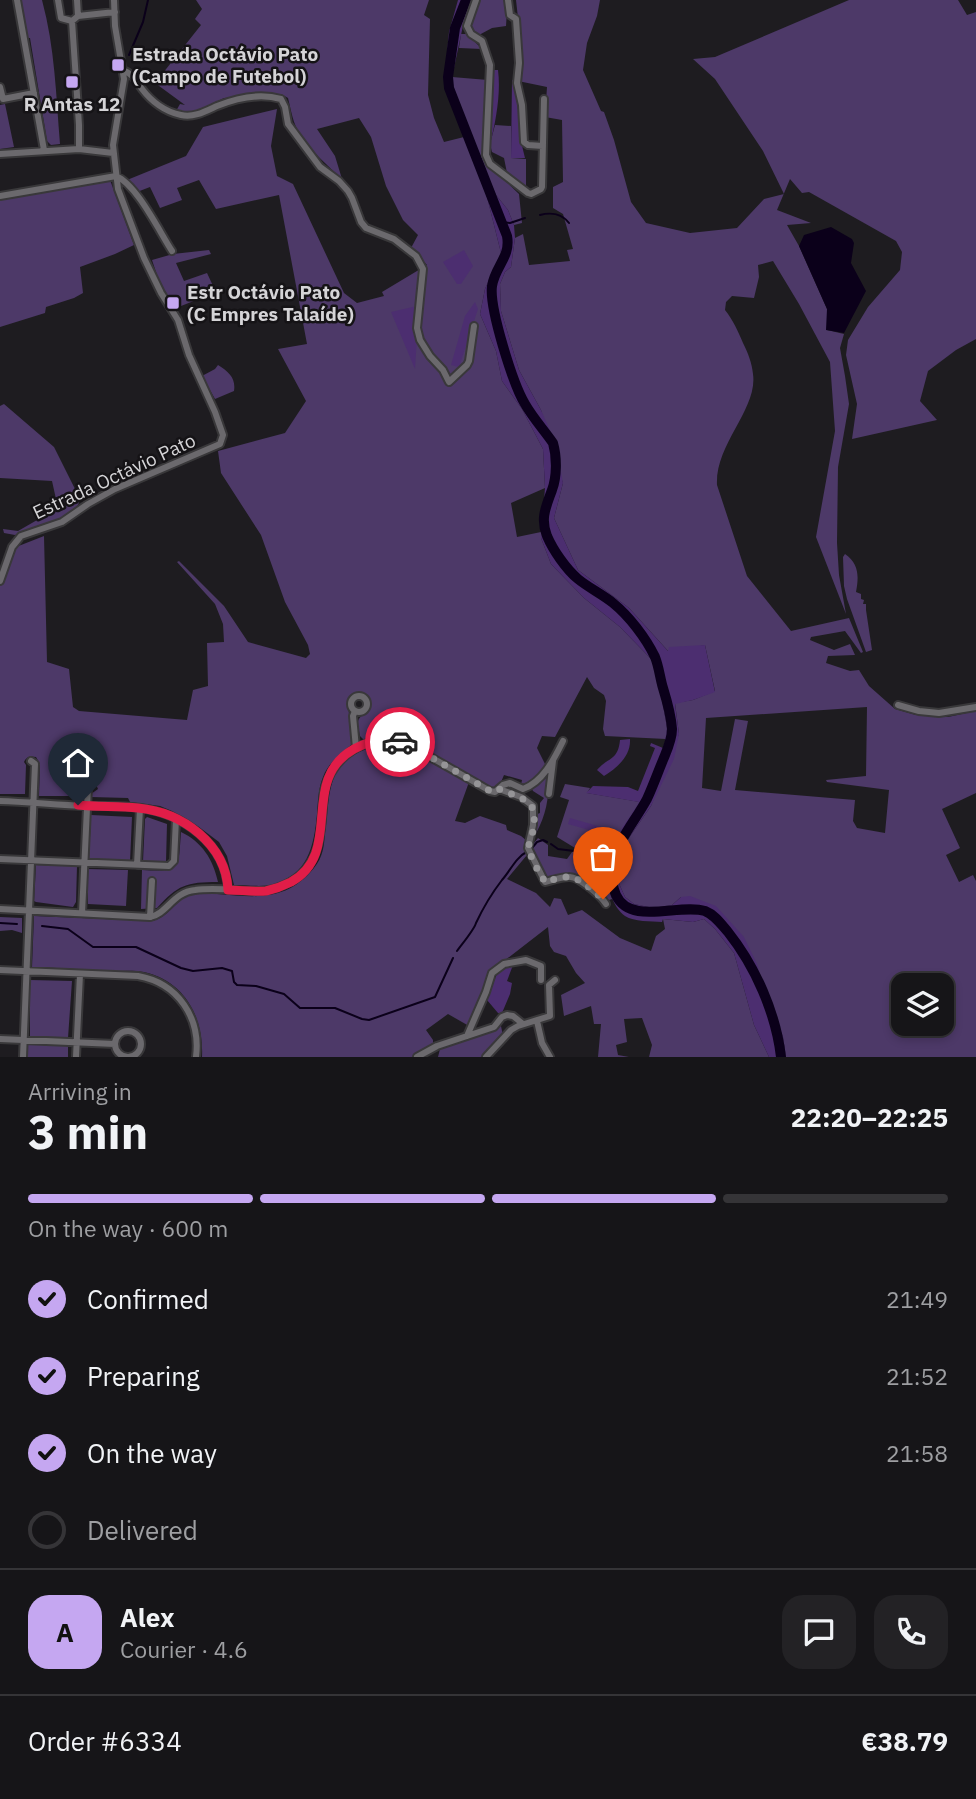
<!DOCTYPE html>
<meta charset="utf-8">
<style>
body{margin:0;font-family:"IBM Plex Sans",sans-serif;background:#232225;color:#f1f3f6;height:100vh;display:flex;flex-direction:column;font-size:26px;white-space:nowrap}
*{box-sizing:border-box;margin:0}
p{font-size:23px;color:#9e9fa2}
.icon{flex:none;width:38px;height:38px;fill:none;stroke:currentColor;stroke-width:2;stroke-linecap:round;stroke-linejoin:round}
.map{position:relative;height:1057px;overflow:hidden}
.side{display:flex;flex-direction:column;background:#161518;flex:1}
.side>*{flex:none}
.buttons{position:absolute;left:891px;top:973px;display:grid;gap:14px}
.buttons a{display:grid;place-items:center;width:63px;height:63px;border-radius:14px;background:#161518;box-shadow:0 4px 10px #0003,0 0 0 2px #353437;font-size:35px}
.pin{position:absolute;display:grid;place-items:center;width:60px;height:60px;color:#fff;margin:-72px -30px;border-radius:50% 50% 50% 0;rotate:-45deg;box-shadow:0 0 7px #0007}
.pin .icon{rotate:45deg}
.courier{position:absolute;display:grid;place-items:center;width:70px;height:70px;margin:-35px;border:5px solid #e11d48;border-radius:50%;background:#fff;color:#222;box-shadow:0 2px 9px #0007}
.headline em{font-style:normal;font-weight:700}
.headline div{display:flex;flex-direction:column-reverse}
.headline{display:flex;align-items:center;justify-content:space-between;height:119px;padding:0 28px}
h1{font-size:46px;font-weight:700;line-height:52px}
.bar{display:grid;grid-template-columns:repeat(4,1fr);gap:10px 7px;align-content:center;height:84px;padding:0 28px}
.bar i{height:9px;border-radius:5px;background:#353437}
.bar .on{background:#c5a7f1}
.bar p{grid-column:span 4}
.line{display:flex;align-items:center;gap:18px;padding:0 28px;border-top:2px solid #353437}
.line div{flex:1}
.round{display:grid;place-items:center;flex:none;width:74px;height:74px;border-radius:21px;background:#232225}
ol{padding:0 28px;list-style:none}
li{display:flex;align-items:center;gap:21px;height:77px}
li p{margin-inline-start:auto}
li .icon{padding:7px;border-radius:50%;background:#c5a7f1;color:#111;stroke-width:4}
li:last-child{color:#9e9fa2}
li i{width:38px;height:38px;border:4px solid #353437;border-radius:50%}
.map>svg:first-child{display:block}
.green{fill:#4d3968;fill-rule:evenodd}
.forest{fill:#4c2e70}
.water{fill:#0b001a}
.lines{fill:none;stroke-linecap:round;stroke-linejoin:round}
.stream{stroke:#0b001a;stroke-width:2}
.river{stroke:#0b001a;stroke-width:10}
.minor-casing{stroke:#39383a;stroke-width:10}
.minor{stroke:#6b696d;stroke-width:6}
.done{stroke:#959497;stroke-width:7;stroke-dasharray:0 12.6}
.route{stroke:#e11d48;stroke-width:9}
.poi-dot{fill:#c5a7f1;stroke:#151316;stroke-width:2.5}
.labels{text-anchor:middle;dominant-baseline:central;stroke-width:5;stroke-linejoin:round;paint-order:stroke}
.poi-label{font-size:19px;font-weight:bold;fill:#d5d4d7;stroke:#151316;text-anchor:start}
.street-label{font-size:19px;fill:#d5d4d7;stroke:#151316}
</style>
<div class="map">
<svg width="976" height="1057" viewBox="0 0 976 1057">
<rect width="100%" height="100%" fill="#1e1c20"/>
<path class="green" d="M21 0H42C55 48 56 95 60 144L51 145 47 141 30 38H28Z
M196 0H429L424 15 430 19 428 95 434 118 444 142 464 137 484 185 501 253 485 289 480 314 496 351 502 381 522 409 543 449 545 488 511 503 517 537 541 532V538L551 564 584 598 620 627 656 664 667 728 666 739 605 736 603 729 606 701 604 695 594 688 587 677 555 737 542 736 537 748 546 766 534 780 525 786 521 785 522 780 504 775C501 782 500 787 491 788L409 741 389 737 364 740 360 736C357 721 355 720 369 710L371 705 369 698 361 692C357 693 353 692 350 696 346 703 352 735 351 745 340 755 328 763 323 777 318 789 318 802 317 814 314 846 308 876 271 885 259 887 246 885 234 885L227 856 219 842 199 827 172 811 160 806 130 802 128 798 91 797V794L98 789C95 781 91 778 83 776L80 796H39L40 764 36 757C30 756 27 756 24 762L26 765 25 794H0V583L16 547 44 536 47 662 69 669 73 707 79 711 187 720 193 690 208 686 207 643 224 642 223 624 215 604 177 562 179 561 224 606 248 642 306 658 310 654 308 645 285 602 261 535 221 473 218 451 285 433 306 401 278 349 307 344 279 195 216 209 199 180 177 188 182 200 160 208 150 187 137 192 127 180 186 156 203 127 277 109 271 146 277 176 293 184 344 293 357 303 384 296 382 292 427 265 411 248 418 235 403 220 386 186 371 137 359 118 317 129 335 156 342 179C327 165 311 151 300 134 293 124 291 110 288 98L281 94 224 98C206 106 198 117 176 111L180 104 185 105 155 83 201 25 195 19 202 9Z
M479 0H504L507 10 506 26 492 28 479 35 471 28V24Z
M516 0H600L597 16 587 43 583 70 601 111 604 112 614 140 631 202 646 223 690 233 737 228 764 199 784 194 763 151 715 79 693 59 715 57 849 0H958L967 15 976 12V339L956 350 928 371 920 401 937 420 852 439 857 404 846 355 848 340 868 307 900 270 902 252 896 241 809 192 802 193 790 179 777 210 811 223 787 225 799 246 827 309V330L844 334 840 348 845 376 849 404 838 467 837 543 839 575 846 614 816 537 835 431 830 362 799 304 773 261 758 265 759 277 754 298 732 296 726 302 725 310C733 320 738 331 743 343 748 353 752 363 753 374 758 409 715 444 717 485L747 576 791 631 849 618 863 652 861 653 845 631 811 637 810 640 834 650 850 644 855 655 828 656 826 663 850 671 859 670 869 686 895 709 916 715 948 717 976 711V793L942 809 960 848 946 855 959 882 973 875 976 881V1057H786L783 1037 766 993 756 964 681 897 672 905 653 908 634 904 625 897 617 879 624 845 651 806 679 734 675 703 693 700 715 691 705 645 669 652 629 608 578 570 554 518 563 483 541 410 519 370 501 311 500 284 505 272 511 267 515 238 523 234 529 265 570 261 567 250 573 249 563 214 553 208V187L563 182 562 120 545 117 547 87 518 81V18ZM867 707 866 776 826 780 827 782 889 790 885 833 857 828 853 821 855 800 735 790 748 721 735 719 721 791 702 788 706 718ZM903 985H942V1024H903Z
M461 34H467L482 49 459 48Z
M452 77 488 80 483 154 494 170 519 194 522 223 514 225 508 210 496 195 465 124 454 91Z
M5 104 14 147 0 149V105Z
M495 125 511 126V158L526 159V190L507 173 504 158 492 152 490 144Z
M110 180 134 245 115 254 80 267 83 293 74 298 46 307 45 313 0 327V199Z
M209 250 211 254 176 263 184 281 207 273 214 288V293L176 308 160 284 152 260 173 254Z
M218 365C229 372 236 378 234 391L215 399 202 376 215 369Z
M4 404 54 447 80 499 78 505 70 513 53 522 15 535 4 533 3 529 18 531 58 508 52 481 0 478V406Z
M845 554C859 564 859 576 856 592L861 594V599L864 600 863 604H866V610L872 650 866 652 847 599 844 586 843 557Z
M393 745 413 751 469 782 455 821 465 823 480 816 506 825 507 830 521 836 527 841 525 852 527 855 507 879 536 893 550 907 554 898 561 899 568 915 582 910 620 938 651 951 656 936 665 929 663 919 693 922 704 919 715 929 734 953 754 1025 769 1057H649L652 1045 642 1018 624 1019 627 1042 616 1045 618 1055 629 1057H598L601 1024H594L591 1006 564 1016 561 995 585 983 576 973 566 956 554 952 550 946 548 927 491 971 469 1026 448 1014 426 1030 433 1040V1043L413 1057H202C204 1018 185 981 144 972 134 970 123 971 112 971 85 969 58 968 32 967L34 916 151 921C168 919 175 900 190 895 199 892 208 894 217 894 256 897 286 902 314 868 323 857 324 846 325 833 328 816 327 797 333 780 342 755 368 745 393 745Z
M547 770C551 794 546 818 533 838L535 815 540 813V803L544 798 533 791 532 789Z
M565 784 590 788 587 793 640 802 610 851C605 866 607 884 612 899L609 900 593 890 576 875 570 874 546 879 530 848 538 838 548 845V856L567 859 575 848 557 837 569 800 560 797Z
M91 815 132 817 130 862 89 860Z
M147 817 167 824 166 862 143 861 145 819Z
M181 832C202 842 213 859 218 882 186 882 178 885 157 908L141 909 142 870C182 872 178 870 181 832Z
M36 865 77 866 76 902 73 907 36 902 34 901Z
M88 869 128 870 126 906 88 904Z
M0 917 22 918V933L12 930 0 931Z
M30 980 72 981 68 1038 30 1037Z
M501 1026 503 1036 484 1057H438L440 1049Z
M28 1043 68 1046V1057H28Z"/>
<path class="forest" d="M458 0H473L464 21 452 77 454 91 465 124 496 195 508 210 514 225 515 238 511 267 505 272 500 284 501 311 519 370 541 410 556 444 563 483 554 518 578 570 629 608 668 651 669 647 705 645 715 692 693 700 675 704 679 734 674 759 651 806 624 845 617 879 625 897 634 904 653 908 672 905 681 897 690 896 716 906 744 937 757 964 766 994 783 1037 786 1057H769L754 1025 734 953 715 929 704 919 693 922 663 919 662 922C651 921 634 922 625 916 609 905 603 871 609 855 614 837 630 818 639 802L586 793 593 786 628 787 638 791 655 748 650 746 651 743 663 748 665 742 667 728 656 664 620 627 584 598 551 564 541 538 545 488 543 449 522 409 502 381 496 351 480 314 485 289 501 253 484 185 451 101 445 74 449 32Z
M494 70H498C501 93 496 121 490 144L489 143Z
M512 80 515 81C519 107 518 133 525 158H511Z
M464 250 473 266 461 284H457L443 262Z
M475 302 478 309 459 367 451 365 465 316Z
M417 306 413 324 417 337 415 369 391 312Z
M630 739C631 756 617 768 604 776L597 770C608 757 618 761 620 740Z
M570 818 615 831 613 837 568 824Z
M513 965 507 981 512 983 510 994 502 1013H498L487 1000 498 971 501 968Z"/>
<path class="water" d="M831 227 852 239 854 243 851 263 866 291 844 333 826 330 827 309 799 246 804 235Z"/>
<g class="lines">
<path class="stream" d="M129 55 143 22 148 0
M540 215C551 212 562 214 569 223
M502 222 510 223 525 218
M551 844 558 849 574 851
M532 848 537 842 543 840 547 842
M577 852 594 863 601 864
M605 865 613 861
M0 923 17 924
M42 926 68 929 93 947H136L181 968 193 971 222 968 232 971 234 982 237 985 256 986 284 994 300 1008H335L362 1019 369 1020 435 997 453 958
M457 951C462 944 474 930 476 923 483 908 492 893 502 880 511 870 515 858 528 851"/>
<path class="river" d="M466 0 455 28 448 77 449 88 507 236C511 257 495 266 492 286 489 308 513 384 525 404 533 418 544 430 553 443 557 457 557 477 552 490 546 507 540 518 547 536 553 550 566 569 578 579 589 588 602 594 613 603 629 616 646 638 655 657 659 667 660 678 663 688 667 701 671 715 672 729 672 740 667 750 663 760 658 772 653 786 647 799 631 829 600 858 616 895 630 926 680 903 705 911 715 915 721 924 728 932 755 966 776 1013 781 1057"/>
<g class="minor-casing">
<path id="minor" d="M17 0 44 150
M58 0 61 18 72 21
M77 0 78 16
M476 0 467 26 471 34 482 41 490 65 486 155 490 164 528 193 531 194 541 189 542 187 544 99
M508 0 510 15 516 19 519 63 517 83 522 105 524 142 528 145 543 146
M72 21 79 125V149
M72 21 78 16 115 12
M123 70C133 74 136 81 142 89 151 101 165 112 181 115 194 118 206 111 217 106 237 98 260 93 281 99L285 107 288 124 320 167 339 181 348 191 352 198 361 222 366 228 394 239 416 256 423 269 417 328 420 340 430 356 443 370 449 382 467 365 469 361 474 326
M0 87 3 99 34 93
M0 154 79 149 113 153
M0 196 116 176C137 185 159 231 172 251
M0 581 12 547 21 536 62 522 88 504 115 489 220 444 223 435 215 412 189 355 178 320 161 293 144 258 118 189 113 145 124 79 115 26 114 0
M351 704a8 8 0 1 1 16 0a8 8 0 1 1-16 0Z
M898 705 919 711 939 713 976 707
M355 711 353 716 356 748
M499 789 521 797 533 806V825L528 848 545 882C553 880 561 877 569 877 578 876 601 896 606 904
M549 794 553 761
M0 801C29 802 58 805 87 806 104 806 123 805 141 808 183 814 226 844 228 890
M0 859 169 866 174 861 176 819
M137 865 140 808
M0 909 150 917C167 914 173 892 195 890 216 887 238 891 259 891 271 891 281 887 290 882 324 864 321 825 324 791 333 756 367 732 403 743 414 746 423 752 432 758 452 769 471 780 490 791L495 792 503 785 510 783 523 789C543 782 554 759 563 741
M82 913 88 787
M150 917 152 881
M0 970 138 976C178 983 201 1018 196 1057
M537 1021 542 1043 550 1057
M115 1044a13 13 0 1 1 26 0a13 13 0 1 1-26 0Z
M467 1036 486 992 492 973 504 964 526 960 541 966V980
M0 1039 115 1044
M23 1057 35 764 31 761
M76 1057 80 974
M417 1057 437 1046 494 1027 502 1017 507 1015 513 1016 523 1024
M486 1057 511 1030 518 1026 550 1016 549 985 555 980"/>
</g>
<use href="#minor" class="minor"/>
</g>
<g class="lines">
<path class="done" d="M400 742 413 747 490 791 495 792 499 789C526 801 540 799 532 835 531 838 529 842 529 845 528 854 539 873 544 880L545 882C553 880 561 877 568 877 579 876 594 892 603 899"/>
<path class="route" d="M78 805C98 807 118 806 138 808 182 812 226 844 228 890 240 890 254 892 266 891 275 889 283 886 291 882 345 852 298 780 354 749 368 741 384 738 400 742"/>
</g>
<g class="poi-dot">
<rect x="111" y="58" width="14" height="14" rx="3.5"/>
<rect x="65" y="75" width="14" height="14" rx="3.5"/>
<rect x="166" y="296" width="14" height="14" rx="3.5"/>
</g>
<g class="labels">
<g class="poi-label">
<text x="132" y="54">Estrada Octávio Pato<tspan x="132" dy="22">(Campo de Futebol)</tspan></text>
<text x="72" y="104" text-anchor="middle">R Antas 12</text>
<text x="187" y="292">Estr Octávio Pato<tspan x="187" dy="22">(C Empres Talaíde)</tspan></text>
</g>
<g class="street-label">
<text transform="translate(114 476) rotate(-25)">Estrada Octávio Pato</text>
</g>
</g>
</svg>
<div class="buttons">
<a><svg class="icon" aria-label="layers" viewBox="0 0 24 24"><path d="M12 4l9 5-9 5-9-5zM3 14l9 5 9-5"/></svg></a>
</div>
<div class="pin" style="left:603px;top:899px;background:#ea580c"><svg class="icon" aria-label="bag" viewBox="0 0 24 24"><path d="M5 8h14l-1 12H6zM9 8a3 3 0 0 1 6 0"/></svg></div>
<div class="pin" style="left:78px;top:805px;background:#1f2937"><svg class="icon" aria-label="home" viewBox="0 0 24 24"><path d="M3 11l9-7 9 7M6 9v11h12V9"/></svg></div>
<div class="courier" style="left:400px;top:742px"><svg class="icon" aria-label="car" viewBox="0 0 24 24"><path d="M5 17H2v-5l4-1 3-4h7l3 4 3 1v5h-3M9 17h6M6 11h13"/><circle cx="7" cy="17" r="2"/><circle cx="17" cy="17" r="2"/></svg></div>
</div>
<section class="side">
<div class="headline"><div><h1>3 min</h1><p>Arriving in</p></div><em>22:20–22:25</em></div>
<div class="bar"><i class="on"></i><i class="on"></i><i class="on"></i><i></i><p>On the way · 600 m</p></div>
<ol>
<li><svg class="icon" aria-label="check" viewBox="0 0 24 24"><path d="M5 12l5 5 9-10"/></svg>Confirmed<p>21:49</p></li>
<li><svg class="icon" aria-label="check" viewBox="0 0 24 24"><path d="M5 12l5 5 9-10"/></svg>Preparing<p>21:52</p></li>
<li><svg class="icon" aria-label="check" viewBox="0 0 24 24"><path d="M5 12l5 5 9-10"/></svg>On the way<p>21:58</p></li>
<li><i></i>Delivered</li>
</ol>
<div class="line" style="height:126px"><b class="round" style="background:#c5a7f1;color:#111">A</b><div><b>Alex</b><p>Courier · 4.6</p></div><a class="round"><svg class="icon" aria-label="chat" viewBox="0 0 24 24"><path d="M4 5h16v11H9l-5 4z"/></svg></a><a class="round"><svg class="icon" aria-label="phone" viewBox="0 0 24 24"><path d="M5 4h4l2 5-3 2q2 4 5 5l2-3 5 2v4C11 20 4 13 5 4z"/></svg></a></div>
<div class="line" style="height:91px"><div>Order #6334</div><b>€38.79</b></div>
</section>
